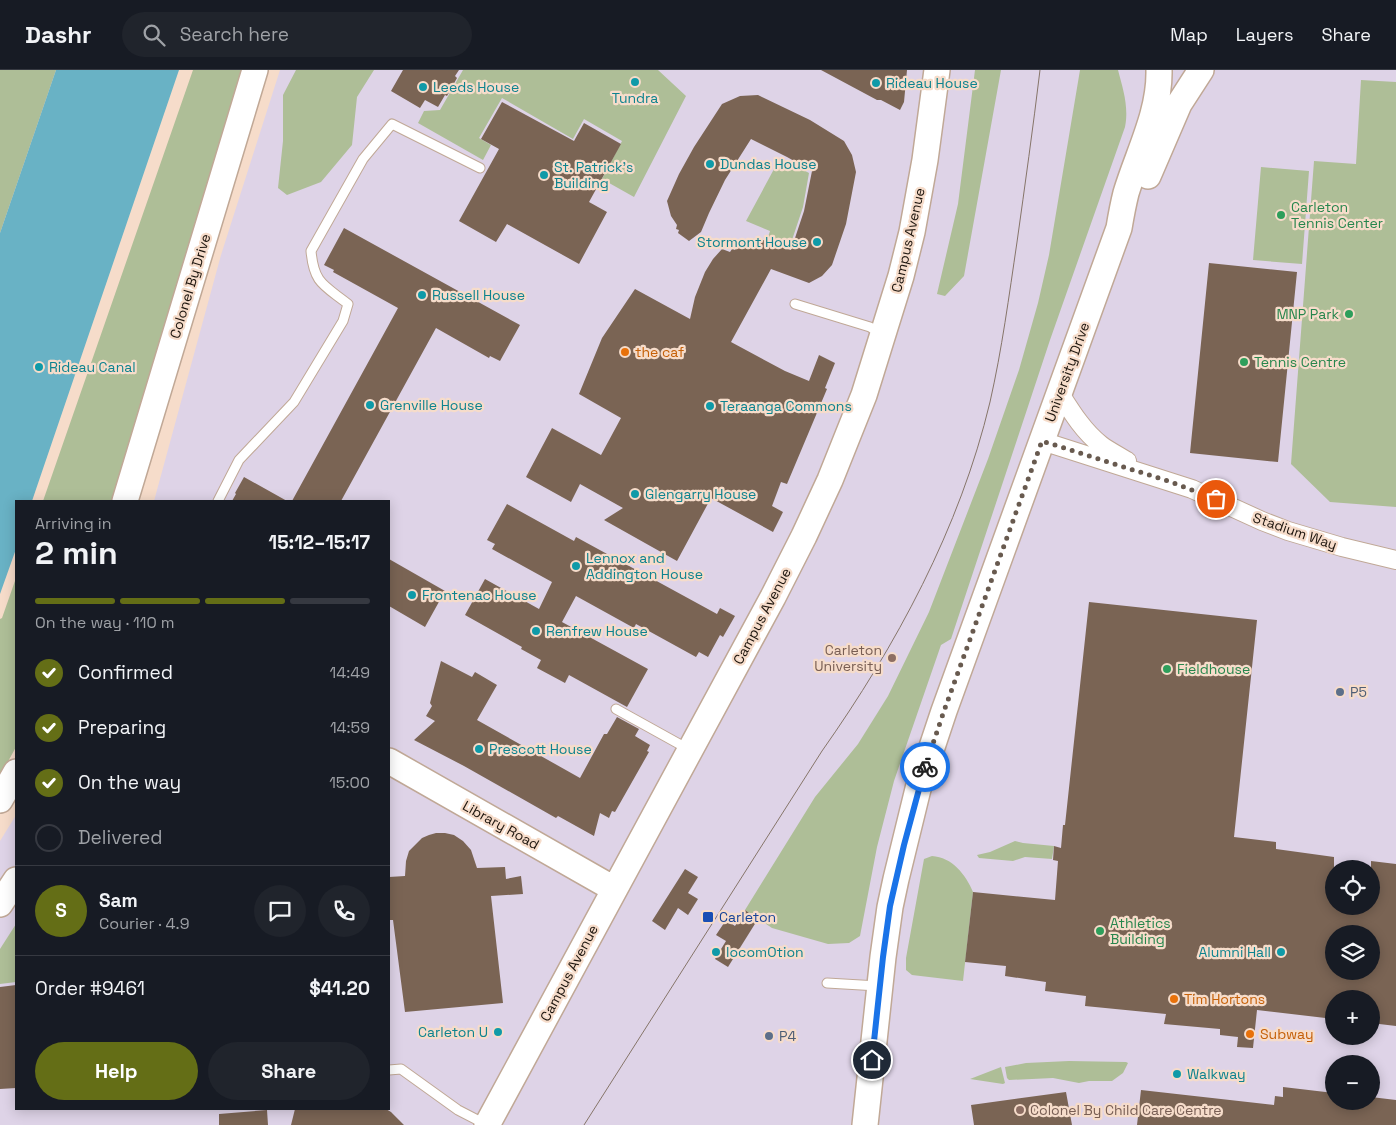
<!DOCTYPE html>
<meta charset="utf-8">
<style>
body{margin:0;font-family:"Space Grotesk",sans-serif;background:#20242c;color:#f1f3f6;height:100vh;display:flex;flex-direction:column;font-size:19px;white-space:nowrap}
*{box-sizing:border-box;margin:0}
p{font-size:16px;color:#9ea1a6}
.icon{flex:none;width:28px;height:28px;fill:none;stroke:currentColor;stroke-width:2;stroke-linecap:round;stroke-linejoin:round}
.map{position:relative;flex:1;overflow:hidden}
.drawer{position:absolute;left:15px;top:430px;width:375px;height:610px;display:flex;flex-direction:column;background:#171b24;border-radius:0px;box-shadow:0 2px 12px #0003}
.drawer>*{flex:none}
.buttons{position:absolute;left:1325px;top:790px;display:grid;gap:10px}
.buttons a{display:grid;place-items:center;width:55px;height:55px;border-radius:50%;background:#171b24;box-shadow:0 2px 12px #0003;font-size:25px}
.pin{position:absolute;display:grid;place-items:center;width:42px;height:42px;color:#fff;margin:-21px;border:2px solid #fff;border-radius:50%;box-shadow:0 1px 5px #0007}
.courier{position:absolute;display:grid;place-items:center;width:50px;height:50px;margin:-25px;border:4px solid #1a73e8;border-radius:50%;background:#fff;color:#222;box-shadow:0 1px 6px #0007}
.headline em{font-style:normal;font-weight:700}
.headline div{display:flex;flex-direction:column-reverse}
.headline{display:flex;align-items:center;justify-content:space-between;height:85px;padding:0 20px}
h1{font-size:32px;font-weight:700;line-height:38px}
.bar{display:grid;grid-template-columns:repeat(4,1fr);gap:8px 5px;align-content:center;height:60px;padding:0 20px}
.bar i{height:6px;border-radius:4px;background:#363941}
.bar .current{background:#646e16}
.bar p{grid-column:span 4}
.line{display:flex;align-items:center;gap:12px;padding:0 20px;border-top:1px solid #363941}
.line div{flex:1}
.round{display:grid;place-items:center;flex:none;width:52px;height:52px;border-radius:26px;background:#20242c}
ol{padding:0 20px;list-style:none}
li{display:flex;align-items:center;gap:15px;height:55px}
li p{margin-inline-start:auto}
li .icon{padding:5px;border-radius:50%;background:#646e16;color:#fff;stroke-width:4}
li:last-child{color:#9ea1a6}
li i{width:28px;height:28px;border:2px solid #363941;border-radius:50%}
.button{display:flex;gap:10px;margin-top:auto;padding:10px 20px}
.button a{flex:1;height:58px;border-radius:30px;background:#646e16;color:#fff;font-size:20px;font-weight:700;line-height:58px;text-align:center}
.button a+a{background:#20242c;color:#f1f3f6}
header{display:flex;align-items:center;gap:30px;box-sizing:border-box;height:70px;padding:0 25px;background:#171b24;border-bottom:1px solid #363941}
header strong{font-size:24px}
nav{display:flex;gap:28px;margin-inline-start:auto;font-size:18px}
.search{width:350px;height:45px;background:#20242c;display:flex;align-items:center;gap:12px;box-sizing:border-box;padding:0 18px;border-radius:28px;color:#9ea1a6;font-size:19px}
.map>svg:first-child{display:block}
.education{fill:#ded3e7;fill-rule:evenodd}
.green{fill:#aebe97}
.water{fill:#69b2c5}
.building{fill:#7a6454;fill-rule:evenodd}
.lines{fill:none;stroke-linecap:round;stroke-linejoin:round}
.lane-casing{stroke:#c0a896;stroke-width:11}
.street-casing{stroke:#c0a896;stroke-width:20}
.secondary-casing{stroke:#c0a896;stroke-width:28}
.lane{stroke:#fff;stroke-width:9}
.street{stroke:#fff;stroke-width:18}
.secondary{stroke:#fff;stroke-width:25}
.tram{stroke:#867569;stroke-width:1}
.done{stroke:#685a4f;stroke-width:5;stroke-dasharray:0 9}
.route{stroke:#1a73e8;stroke-width:6}
.culture-dot{fill:#0f9aa8;stroke:#f6dcca;stroke-width:2}
.leisure-dot{fill:#2e9e5b;stroke:#f6dcca;stroke-width:2}
.food-dot{fill:#e8710a;stroke:#f6dcca;stroke-width:2}
.education-dot{fill:#8d6e63;stroke:#f6dcca;stroke-width:2}
.service-dot{fill:#5c6f8a;stroke:#f6dcca;stroke-width:2}
.transit-dot{fill:#1a4fb4;stroke:#f6dcca;stroke-width:2}
.labels{text-anchor:middle;dominant-baseline:central;stroke-width:4.5;stroke-linejoin:round;paint-order:stroke}
.culture-label{font-size:14px;fill:#0d838f;stroke:#f6dcca;text-anchor:start}
.leisure-label{font-size:14px;fill:#27864d;stroke:#f6dcca;text-anchor:start}
.street-label{font-size:14px;fill:#1c140d;stroke:#f6dcca}
.food-label{font-size:14px;fill:#c56008;stroke:#f6dcca;text-anchor:start}
.education-label{font-size:14px;fill:#785e54;stroke:#f6dcca;text-anchor:end}
.service-label{font-size:14px;fill:#4e5e75;stroke:#f6dcca;text-anchor:start}
.transit-label{font-size:14px;fill:#164399;stroke:#f6dcca;text-anchor:start}
</style>
<header>
<strong>Dashr</strong>
<div class="search"><svg class="icon" aria-label="search" viewBox="0 0 24 24"><circle cx="10" cy="10" r="6"/><path d="M15 15l6 6"/></svg>Search here</div>
<nav><a>Map</a><a>Layers</a><a>Share</a></nav>
</header>
<div class="map">
<svg width="1396" height="1055" viewBox="0 0 1396 1055">
<rect width="100%" height="100%" fill="#f6dcca"/>
<path class="education" d="M280 0H1396V1055H0V771L16 745V1039H389V431H154L221 185ZM1334 799H1371V836H1334ZM1334 864H1371V901H1334ZM1334 929H1371V966H1334ZM1334 994H1371V1031H1334Z"/>
<path class="green" d="M0 0H56L0 163Z
M193 0H243L114 431H43Z
M296 0H374L357 27 352 75 321 112 287 125 278 118 283 71V25Z
M463 0H658L686 26 634 127 602 109 622 71 584 49 573 69 502 28 479 68 491 75 483 90 418 53 424 41 440 40Z
M975 0H1001L964 206 945 226 937 224 958 134Z
M1080 0H1118C1123 19 1129 37 1125 57L1050 270 951 569 941 575 894 711 877 777 860 866 849 873 828 874 772 858 745 840 815 727 858 674 888 626 929 542 988 389 1019 300 1038 233 1049 185Z
M1361 10 1396 12V437L1330 432 1291 394 1314 91 1356 94Z
M780 88 809 103 803 137 790 176 768 167 770 161 746 151Z
M1261 97 1309 101 1302 194 1253 190Z
M16 508V677L0 706V549L2 548Z
M1015 771 1023 773 1054 776 1052 789 1025 787 1013 791 979 788 977 785 990 782Z
M932 786C952 787 966 805 973 822L963 911 912 905 906 900V888L924 789Z
M16 854V912L0 914V879Z
M1069 991 1126 992 1128 993 1123 1003 1112 1011H1089L1079 1013 1053 1008 1009 1010 1007 1008 1005 997 1026 993Z
M1001 997 1005 1013 1003 1014 970 1009Z"/>
<path class="water" d="M56 0H179L32 431H16V479L0 524V163Z"/>
<path class="building" d="M403 0H459L455 6 457 8 447 26 445 25 438 37 425 30 420 38 391 21Z
M821 0H907L904 32 900 40 881 30H877Z
M758 25 810 50 844 71 852 85 856 102 846 154 832 195 822 206 809 213 771 199 731 272 785 301 809 311 819 285 835 293 825 318 827 319 787 414 781 412 772 436 783 442 773 462 711 428 677 491 604 450 623 438 580 414 571 432 526 407 552 358 601 385 621 348 579 324 602 268 635 219 690 249 695 227 705 202 713 189 722 179 730 182 732 179 735 180 739 173 746 170 758 168 791 180 804 141 812 101 787 87 751 69 725 110 709 143 701 162 689 171 678 163 679 160 676 159 677 155 671 146 667 131 679 104 694 77 722 34 740 26Z
M502 32 574 71 584 53 621 74 589 132 607 142 579 194 507 154 496 172 459 151 499 79 481 69Z
M344 158 520 255 500 291 490 286 489 288 436 258 341 431H292L398 238 333 202 334 200 324 195Z
M1209 193 1297 202 1278 392 1190 383Z
M244 407 287 431H232L236 424 235 423Z
M507 434 574 471 576 467 717 544 720 538 735 546 723 567 720 565 708 587 699 582 696 587 636 554 634 558 576 526 562 552 648 599 627 637 569 605 565 613 537 598 541 590 521 579 522 577 465 545 485 509 539 539 552 512 492 479 495 474 487 470Z
M389 489 445 521 425 557 389 536Z
M1089 532 1257 550 1234 767 1276 772V779L1334 787V836H1371V791L1396 794V956L1371 953V929H1334V949L1257 940 1253 978 1237 977 1238 967 1220 965V959L1164 954 1166 944 1085 936 1086 926 1045 921 1046 912 1005 906 1006 896 965 892 973 822 1055 830 1058 791 1053 790 1054 776 1061 778 1063 755H1065ZM1334 864H1371V901H1334Z
M441 591 472 607 475 602 497 615 477 650 580 708 604 664H607L617 647 639 659 635 666 650 675 647 681 649 682 615 742 612 741 609 748 600 743 594 766 558 746 556 748 464 696 414 670 435 651 426 646 432 636 430 633Z
M436 763H445L454 765 463 771 471 780 477 798 505 797 506 809 521 806 523 824 491 826 503 933 405 942 393 850H389V807L405 806 406 791 409 781 422 768 429 765Z
M685 799 698 807 688 823 698 829 688 845 678 838 665 860 652 851Z
M745 840 758 849 728 897 715 889 726 871 716 865 726 850 735 856Z
M16 915V1018L0 1019V917Z
M1283 1017 1334 1023V1031H1371V1027L1396 1030V1055H1137L1141 1020 1274 1035 1275 1026 1283 1027Z
M1066 1022 1072 1055H974L971 1035Z
M295 1039H386L391 1042 404 1055H291Z
M267 1040 268 1055H219V1044Z"/>
<g class="lines">
<g class="lane-casing">
<path id="lane" d="M795 234 870 257 881 264
M218 431 239 390 294 332 343 251 348 234C324 215 314 214 311 181L363 89 392 54 480 98
M616 639 690 680
M827 913 878 916
M389 1000 401 999 458 1040 487 1055"/>
</g>
<g class="street-casing">
<path id="street" d="M1059 322C1071 341 1083 361 1101 375 1109 381 1119 386 1127 391
M1042 371 1192 419 1262 451 1288 461 1342 477 1396 490"/>
</g>
<g class="secondary-casing">
<path id="secondary" d="M1148 106 1179 34 1201 0
M125 431 255 0
M389 691 614 819
M0 730 16 702
M0 834 16 810
M487 1055 773 527 804 466 830 410 864 325 901 206 912 162 925 90 937 0
M865 1055 883 887 890 837 896 809 918 719 944 641 1119 158C1121 146 1123 135 1126 123 1138 83 1160 43 1159 0"/>
</g>
<use href="#lane" class="lane"/>
<use href="#street" class="street"/>
<use href="#secondary" class="secondary"/>
<path class="tram" d="M584 1055 822 681C896 576 960 458 990 332 1002 279 1009 226 1017 172 1025 115 1033 58 1040 0"/>
</g>
<g class="lines">
<path class="done" d="M925 697 944 641 1042 371 1168 411 1216 429"/>
<path class="route" d="M872 990 883 887 890 836 904 775 925 697"/>
</g>
<g class="culture-dot">
<circle cx="635" cy="12" r="5"/>
<circle cx="876" cy="13" r="5"/>
<circle cx="423" cy="17" r="5"/>
<circle cx="710" cy="94" r="5"/>
<circle cx="544" cy="105" r="5"/>
<circle cx="817" cy="172" r="5"/>
<circle cx="422" cy="225" r="5"/>
<circle cx="39" cy="297" r="5"/>
<circle cx="370" cy="335" r="5"/>
<circle cx="710" cy="336" r="5"/>
<circle cx="635" cy="424" r="5"/>
<circle cx="576" cy="496" r="5"/>
<circle cx="412" cy="525" r="5"/>
<circle cx="536" cy="561" r="5"/>
<circle cx="479" cy="679" r="5"/>
<circle cx="716" cy="882" r="5"/>
<circle cx="1281" cy="882" r="5"/>
<circle cx="498" cy="962" r="5"/>
<circle cx="1177" cy="1004" r="5"/>
</g>
<g class="leisure-dot">
<circle cx="1281" cy="145" r="5"/>
<circle cx="1349" cy="244" r="5"/>
<circle cx="1244" cy="292" r="5"/>
<circle cx="1167" cy="599" r="5"/>
<circle cx="1100" cy="861" r="5"/>
</g>
<g class="food-dot">
<circle cx="625" cy="282" r="5"/>
<circle cx="1174" cy="929" r="5"/>
<circle cx="1250" cy="964" r="5"/>
</g>
<g class="education-dot">
<circle cx="892" cy="588" r="5"/>
<circle cx="1020" cy="1040" r="5"/>
</g>
<g class="service-dot">
<circle cx="1340" cy="622" r="5"/>
<circle cx="769" cy="966" r="5"/>
</g>
<rect class="transit-dot" x="702" y="841" width="12" height="12" rx="2.5"/>
<g class="labels">
<g class="culture-label">
<text x="886" y="13">Rideau House</text>
<text x="433" y="17">Leeds House</text>
<text x="635" y="28" text-anchor="middle">Tundra</text>
<text x="720" y="94">Dundas House</text>
<text x="554" y="97">St. Patrick's<tspan x="554" dy="16">Building</tspan></text>
<text x="807" y="172" text-anchor="end">Stormont House</text>
<text x="432" y="225">Russell House</text>
<text x="49" y="297">Rideau Canal</text>
<text x="380" y="335">Grenville House</text>
<text x="720" y="336">Teraanga Commons</text>
<text x="645" y="424">Glengarry House</text>
<text x="586" y="488">Lennox and<tspan x="586" dy="16">Addington House</tspan></text>
<text x="422" y="525">Frontenac House</text>
<text x="546" y="561">Renfrew House</text>
<text x="489" y="679">Prescott House</text>
<text x="726" y="882">locomOtion</text>
<text x="1271" y="882" text-anchor="end">Alumni Hall</text>
<text x="488" y="962" text-anchor="end">Carleton U</text>
<text x="1187" y="1004">Walkway</text>
</g>
<g class="leisure-label">
<text x="1291" y="137">Carleton<tspan x="1291" dy="16">Tennis Center</tspan></text>
<text x="1339" y="244" text-anchor="end">MNP Park</text>
<text x="1254" y="292">Tennis Centre</text>
<text x="1177" y="599">Fieldhouse</text>
<text x="1110" y="853">Athletics<tspan x="1110" dy="16">Building</tspan></text>
</g>
<g class="street-label">
<text transform="translate(908 170) rotate(-77)">Campus Avenue</text>
<text transform="translate(190 216) rotate(-73)">Colonel By Drive</text>
<text transform="translate(1067 302) rotate(-70)">University Drive</text>
<text transform="translate(1295 461) rotate(19)">Stadium Way</text>
<text transform="translate(762 546) rotate(-62)">Campus Avenue</text>
<text transform="translate(501 755) rotate(29)">Library Road</text>
<text transform="translate(569 903) rotate(-62)">Campus Avenue</text>
</g>
<g class="food-label">
<text x="635" y="282">the caf</text>
<text x="1184" y="929">Tim Hortons</text>
<text x="1260" y="964">Subway</text>
</g>
<g class="education-label">
<text x="882" y="580">Carleton<tspan x="882" dy="16">University</tspan></text>
<text x="1030" y="1040" text-anchor="start">Colonel By Child Care Centre</text>
</g>
<g class="service-label">
<text x="1350" y="622">P5</text>
<text x="779" y="966">P4</text>
</g>
<g class="transit-label">
<text x="719" y="847">Carleton</text>
</g>
</g>
</svg>
<div class="buttons">
<a><svg class="icon" aria-label="locate" viewBox="0 0 24 24"><circle cx="12" cy="12" r="6"/><path d="M12 2v4M12 18v4M2 12h4M18 12h4"/></svg></a>
<a><svg class="icon" aria-label="layers" viewBox="0 0 24 24"><path d="M12 4l9 5-9 5-9-5zM3 14l9 5 9-5"/></svg></a>
<a>+</a>
<a>−</a>
</div>
<div class="pin" style="left:1216px;top:429px;background:#ea580c"><svg class="icon" aria-label="bag" viewBox="0 0 24 24"><path d="M5 8h14l-1 12H6zM9 8a3 3 0 0 1 6 0"/></svg></div>
<div class="pin" style="left:872px;top:990px;background:#1f2937"><svg class="icon" aria-label="home" viewBox="0 0 24 24"><path d="M3 11l9-7 9 7M6 9v11h12V9"/></svg></div>
<div class="courier" style="left:925px;top:697px"><svg class="icon" aria-label="bike" viewBox="0 0 24 24"><circle cx="6" cy="16" r="4"/><circle cx="18" cy="16" r="4"/><path d="M6 16l4-8h5l3 8M10 8l3 8H6M13 5h3"/></svg></div>
<section class="drawer">
<div class="headline"><div><h1>2 min</h1><p>Arriving in</p></div><em>15:12–15:17</em></div>
<div class="bar"><i class="current"></i><i class="current"></i><i class="current"></i><i></i><p>On the way · 110 m</p></div>
<ol>
<li><svg class="icon" aria-label="check" viewBox="0 0 24 24"><path d="M5 12l5 5 9-10"/></svg>Confirmed<p>14:49</p></li>
<li><svg class="icon" aria-label="check" viewBox="0 0 24 24"><path d="M5 12l5 5 9-10"/></svg>Preparing<p>14:59</p></li>
<li><svg class="icon" aria-label="check" viewBox="0 0 24 24"><path d="M5 12l5 5 9-10"/></svg>On the way<p>15:00</p></li>
<li><i></i>Delivered</li>
</ol>
<div class="line" style="height:90px"><b class="round" style="background:#646e16;color:#fff">S</b><div><b>Sam</b><p>Courier · 4.9</p></div><a class="round"><svg class="icon" aria-label="chat" viewBox="0 0 24 24"><path d="M4 5h16v11H9l-5 4z"/></svg></a><a class="round"><svg class="icon" aria-label="phone" viewBox="0 0 24 24"><path d="M5 4h4l2 5-3 2q2 4 5 5l2-3 5 2v4C11 20 4 13 5 4z"/></svg></a></div>
<div class="line" style="height:65px"><div>Order #9461</div><b>$41.20</b></div>
<div class="button"><a>Help</a><a>Share</a></div>
</section>
</div>
